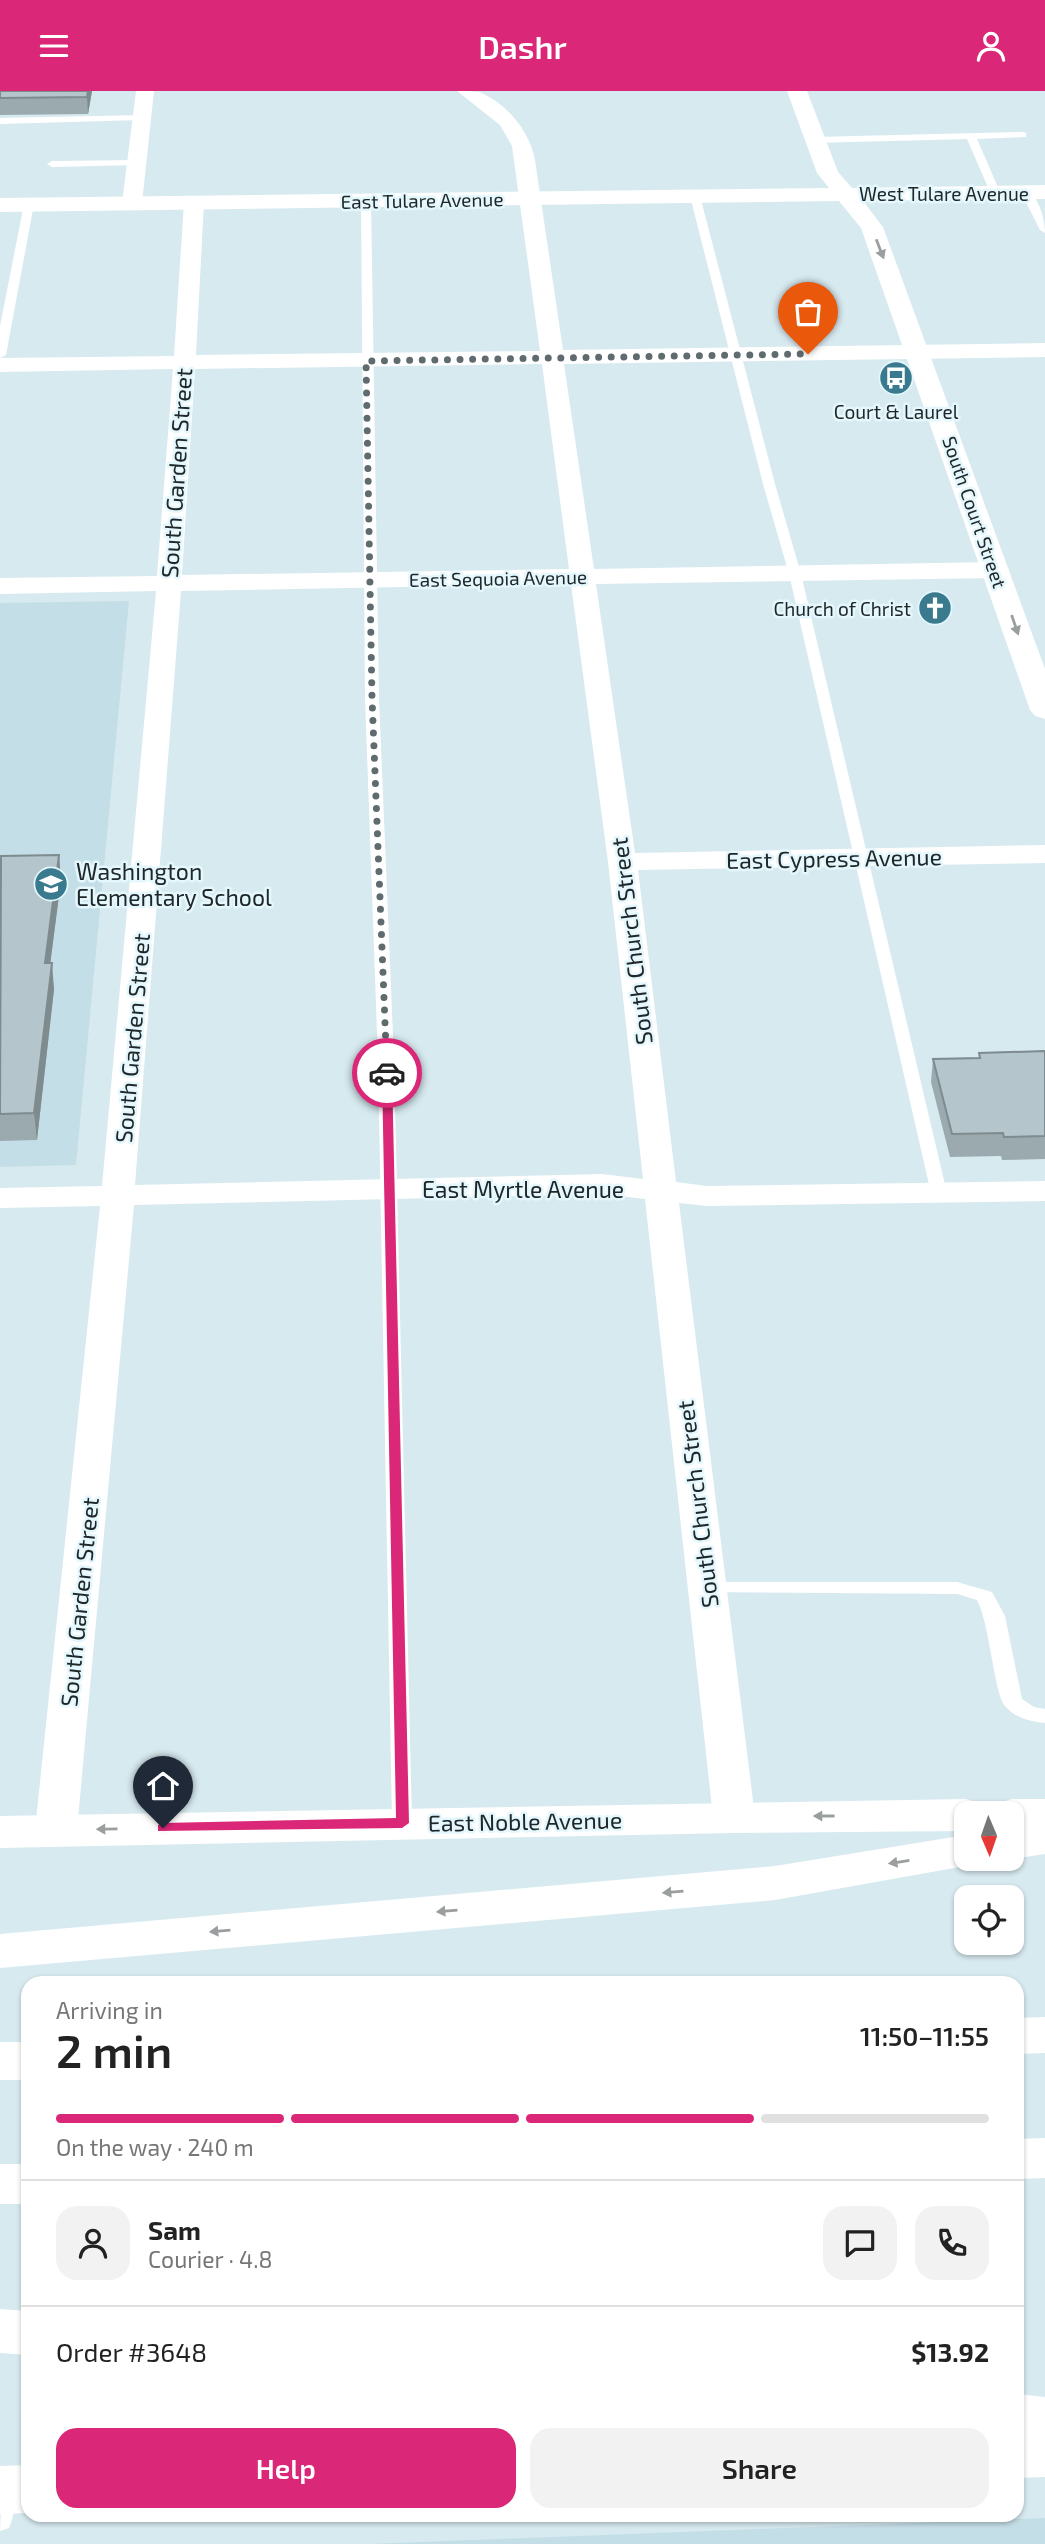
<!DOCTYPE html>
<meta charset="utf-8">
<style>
body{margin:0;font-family:"Exo 2",sans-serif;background:#f2f2f2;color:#222;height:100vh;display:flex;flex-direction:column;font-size:26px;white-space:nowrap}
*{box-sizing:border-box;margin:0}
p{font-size:23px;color:#767676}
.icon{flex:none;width:38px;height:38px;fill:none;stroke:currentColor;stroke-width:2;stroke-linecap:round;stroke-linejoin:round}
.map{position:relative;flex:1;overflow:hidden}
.drawer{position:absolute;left:21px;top:1885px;width:1003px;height:546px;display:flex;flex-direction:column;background:#fff;border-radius:21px;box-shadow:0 2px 5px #0004}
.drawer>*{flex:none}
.needle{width:46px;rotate:178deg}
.fabs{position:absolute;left:954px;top:1710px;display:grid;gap:14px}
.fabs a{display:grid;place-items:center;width:70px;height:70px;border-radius:14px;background:#fff;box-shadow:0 2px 5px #0004;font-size:35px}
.pin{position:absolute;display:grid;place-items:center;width:60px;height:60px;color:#fff;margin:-72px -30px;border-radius:50% 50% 50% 0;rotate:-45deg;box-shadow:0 0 7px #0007}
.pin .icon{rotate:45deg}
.courier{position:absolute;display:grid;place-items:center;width:70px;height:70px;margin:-35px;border:5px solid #db2777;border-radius:50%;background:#fff;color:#222;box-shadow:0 2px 9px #0007}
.overview em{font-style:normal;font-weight:600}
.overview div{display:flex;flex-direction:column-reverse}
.overview{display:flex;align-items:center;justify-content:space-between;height:119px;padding:0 35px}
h1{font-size:46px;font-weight:600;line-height:52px}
.bar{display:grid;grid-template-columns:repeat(4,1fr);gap:10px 7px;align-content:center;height:84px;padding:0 35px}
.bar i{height:9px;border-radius:5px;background:#e0e0e0}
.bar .current{background:#db2777}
.bar p{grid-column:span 4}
.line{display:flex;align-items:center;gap:18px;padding:0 35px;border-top:2px solid #e0e0e0}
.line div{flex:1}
.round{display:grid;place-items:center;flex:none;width:74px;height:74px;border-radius:21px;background:#f2f2f2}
.primary-button{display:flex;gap:14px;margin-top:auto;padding:14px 35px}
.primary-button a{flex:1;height:80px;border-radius:21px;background:#db2777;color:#fff;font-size:28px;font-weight:600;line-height:80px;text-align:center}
.primary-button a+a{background:#f2f2f2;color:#222}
header{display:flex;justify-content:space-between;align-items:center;height:91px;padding:0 35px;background:#db2777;color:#fff;font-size:32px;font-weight:600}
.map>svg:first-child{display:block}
.built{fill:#c4dee7}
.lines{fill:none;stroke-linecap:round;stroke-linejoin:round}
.service{fill:#fff;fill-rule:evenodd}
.minor{fill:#fff;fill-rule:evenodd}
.tertiary{fill:#fff;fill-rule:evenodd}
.secondary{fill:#fff;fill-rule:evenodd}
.motorway{fill:#fff;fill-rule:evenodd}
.wall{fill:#9baaaf}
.shaded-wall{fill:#7e8b8f}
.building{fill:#b4c6cc;stroke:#7e8b8f;stroke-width:2}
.oneway{fill:#9b9e9f}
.route{fill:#db2777}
.done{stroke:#606b6f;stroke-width:7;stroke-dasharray:0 12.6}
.labels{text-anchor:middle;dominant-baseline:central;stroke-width:5;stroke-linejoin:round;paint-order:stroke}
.far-street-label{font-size:19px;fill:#202729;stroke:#e4f7fd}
.far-poi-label{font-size:19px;fill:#202729;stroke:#e4f7fd}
.street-label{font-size:23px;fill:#202729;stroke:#e4f7fd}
.poi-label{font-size:23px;fill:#202729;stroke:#e4f7fd;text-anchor:start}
</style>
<header><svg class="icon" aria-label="menu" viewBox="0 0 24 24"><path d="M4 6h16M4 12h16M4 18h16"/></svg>Dashr<svg class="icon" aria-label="person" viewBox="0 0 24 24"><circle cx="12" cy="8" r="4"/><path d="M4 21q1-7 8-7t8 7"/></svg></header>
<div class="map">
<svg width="1045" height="2453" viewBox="0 0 1045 2453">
<rect width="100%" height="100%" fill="#d7eaf0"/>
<path class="built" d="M129 510 76 1074 0 1076V512Z
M1045 2427V2453H369Z"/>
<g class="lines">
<path class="service" d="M144 24 146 26 141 29 0 33V27Z
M1023 41 1026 42V46L977 48 1000 101 995 104 990 101 967 48 814 52 809 49 814 46Z
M136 69 139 70V74L52 76 47 73 52 70Z
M1026 98C1039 106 1045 128 1045 142L1040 139 1021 101Z
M695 102 700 105 775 393 801 483 947 1102 939 1107 931 1102 789 483 763 393 690 105Z
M366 106 371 109 379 607 394 969 412 1732 409 1737 402 1739 395 1737 392 1732 378 969 365 607 361 109Z
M29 110 34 113 6 264 0 267V235L24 113Z
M706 1491H957L992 1501 1005 1525 1022 1608 1034 1616 1045 1618V1632C1031 1631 1015 1627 1005 1615 994 1602 990 1534 977 1509L957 1503 699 1501 696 1497 699 1493Z
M2 2388 11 2391C17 2404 15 2424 9 2437L0 2440Z"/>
<path class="minor" d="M136 0H154L142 112 139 116H125L122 112Z
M457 0C463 0 473 0 479 1 507 12 530 41 535 69L563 259 1045 252V266L564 273 594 478 996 471 1005 474 1009 479 1005 484 996 487 596 493 635 762 1045 754V772L638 779 676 1091 707 1095 1045 1090V1110L707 1115 679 1112 755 1726 749 1736 734 1741 719 1736 713 1726 645 1108 602 1103 134 1114 77 1739 71 1749 56 1754 41 1749 35 1739 100 1115 0 1117V1097L102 1095 156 500 0 503V487L157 485 173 278 0 281V267L174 265 184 111 187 107H201L204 111 196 264 540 260 512 55 500 34ZM542 273 569 478 182 484 195 278ZM571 493 608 771 643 1088 602 1083 135 1094 181 500Z"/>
<path class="tertiary" d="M787 0H807L838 81 852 97 1045 94V108L863 110 883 136 1045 578V628L1035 625 1030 619 861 137 839 110 0 121V107L829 97 817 82Z"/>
<path class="secondary" d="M966 1708 982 1713 988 1722H966V1740L734 1742 0 1757V1725Z
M1012 1708H1045V1740H1012V1722H990L996 1713Z
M1045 2340V2386L1017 2387V2341Z
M28 2374V2422L0 2423V2375Z"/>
<path class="motorway" d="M1045 1731V1763L1012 1768H1009L1012 1736Z
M966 1744V1768H985L982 1772 775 1809 0 1877V1843L775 1775Z
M1045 1926V1962L1017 1963V1927Z
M0 1951H28V1989H0Z
M1045 2047V2087L1017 2088V2048Z
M0 2073H28V2113H0Z
M0 2218 28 2220V2264L0 2262Z
M1017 2303 1045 2306V2352L1017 2349Z"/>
</g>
<path class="wall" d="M0 0H92L88 23 0 24Z
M59 764 61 789 50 872 54 898 37 1049 0 1050V769Z
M1045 960V1068L1002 1069 1001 1065 950 1066 931 991 933 968 979 967V962Z"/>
<path class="shaded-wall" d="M88 0H92L88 23 87 6Z
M59 764 61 789 47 898 45 872Z
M52 872 54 898 37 1049 34 1022Z"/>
<path class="building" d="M0 0H88L87 6 0 7Z
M59 764 45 872H52L34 1022 0 1023 1 765Z
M1045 960V1045L1004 1046 1003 1042 952 1043 933 968 980 967 979 962Z"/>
<defs><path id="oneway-solid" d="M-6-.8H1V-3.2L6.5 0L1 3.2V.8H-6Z" transform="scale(1.75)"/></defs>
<g class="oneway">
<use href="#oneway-solid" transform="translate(880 158) rotate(69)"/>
<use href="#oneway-solid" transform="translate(1015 534) rotate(71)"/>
<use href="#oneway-solid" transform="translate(824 1725) rotate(180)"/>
<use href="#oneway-solid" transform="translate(107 1738) rotate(179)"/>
<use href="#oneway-solid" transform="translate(899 1771) rotate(171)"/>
<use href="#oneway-solid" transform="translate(673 1801) rotate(175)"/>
<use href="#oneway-solid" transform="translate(447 1820) rotate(175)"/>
<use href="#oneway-solid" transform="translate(220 1840) rotate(175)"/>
</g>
<path class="route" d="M387 979 392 982 409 1732 402 1737 158 1740V1734L163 1732 396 1727 382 982Z"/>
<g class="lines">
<path class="done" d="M387 982 372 607 366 270 808 263"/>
</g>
<defs>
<g id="bus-disc" transform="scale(1.75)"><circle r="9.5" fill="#3a7a8e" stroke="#e4f7fd"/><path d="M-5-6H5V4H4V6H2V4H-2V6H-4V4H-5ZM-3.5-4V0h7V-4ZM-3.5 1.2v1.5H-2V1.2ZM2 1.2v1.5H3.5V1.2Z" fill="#fff"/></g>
<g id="church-disc" transform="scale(1.75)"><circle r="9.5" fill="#3a7a8e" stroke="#e4f7fd"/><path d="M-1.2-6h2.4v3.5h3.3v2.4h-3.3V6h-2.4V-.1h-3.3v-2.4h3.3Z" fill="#fff"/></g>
<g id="school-disc" transform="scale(1.75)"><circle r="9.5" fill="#3a7a8e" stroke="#e4f7fd"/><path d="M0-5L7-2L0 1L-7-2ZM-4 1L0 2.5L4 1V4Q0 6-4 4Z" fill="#fff"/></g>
</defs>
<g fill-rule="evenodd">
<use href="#bus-disc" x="896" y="287"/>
<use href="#church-disc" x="935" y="517"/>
<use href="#school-disc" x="51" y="793"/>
</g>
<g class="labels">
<g class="far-street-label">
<text x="944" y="102">West Tulare Avenue</text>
<text transform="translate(422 109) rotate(-1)">East Tulare Avenue</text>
<text transform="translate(975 421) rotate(71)">South Court Street</text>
<text transform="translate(498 487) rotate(-1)">East Sequoia Avenue</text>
</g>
<g class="far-poi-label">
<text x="896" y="320">Court &amp; Laurel</text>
<text x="911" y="517" text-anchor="end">Church of Christ</text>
</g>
<g class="street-label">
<text transform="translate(176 382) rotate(-86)">South Garden Street</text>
<text transform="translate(834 767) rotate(-1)">East Cypress Avenue</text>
<text transform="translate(631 850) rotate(-97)">South Church Street</text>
<text transform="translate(132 947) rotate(-85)">South Garden Street</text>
<text x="523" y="1098">East Myrtle Avenue</text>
<text transform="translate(697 1413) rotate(-97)">South Church Street</text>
<text transform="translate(79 1511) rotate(-84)">South Garden Street</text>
<text transform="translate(525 1730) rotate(-1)">East Noble Avenue</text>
</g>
<g class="poi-label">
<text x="76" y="780">Washington<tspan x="76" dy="26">Elementary School</tspan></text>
</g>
</g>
</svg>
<div class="fabs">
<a><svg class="needle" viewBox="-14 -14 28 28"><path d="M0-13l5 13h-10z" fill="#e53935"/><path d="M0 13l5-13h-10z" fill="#767676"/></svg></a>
<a><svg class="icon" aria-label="locate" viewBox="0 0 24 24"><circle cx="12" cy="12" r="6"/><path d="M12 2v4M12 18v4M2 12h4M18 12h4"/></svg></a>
</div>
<div class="pin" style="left:808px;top:263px;background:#ea580c"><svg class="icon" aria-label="bag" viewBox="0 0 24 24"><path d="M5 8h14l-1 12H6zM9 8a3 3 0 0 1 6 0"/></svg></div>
<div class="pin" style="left:163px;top:1737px;background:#1f2937"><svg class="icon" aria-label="home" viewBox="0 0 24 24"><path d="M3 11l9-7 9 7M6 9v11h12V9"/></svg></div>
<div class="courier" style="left:387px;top:982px"><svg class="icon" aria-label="car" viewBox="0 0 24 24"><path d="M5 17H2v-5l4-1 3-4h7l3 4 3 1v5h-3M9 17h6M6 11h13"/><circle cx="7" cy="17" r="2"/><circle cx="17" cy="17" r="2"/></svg></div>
<section class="drawer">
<div class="overview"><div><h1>2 min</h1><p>Arriving in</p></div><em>11:50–11:55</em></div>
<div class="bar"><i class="current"></i><i class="current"></i><i class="current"></i><i></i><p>On the way · 240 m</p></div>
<div class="line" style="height:126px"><a class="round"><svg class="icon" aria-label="person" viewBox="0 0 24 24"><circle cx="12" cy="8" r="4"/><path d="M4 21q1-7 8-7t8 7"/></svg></a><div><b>Sam</b><p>Courier · 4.8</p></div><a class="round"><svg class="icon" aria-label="chat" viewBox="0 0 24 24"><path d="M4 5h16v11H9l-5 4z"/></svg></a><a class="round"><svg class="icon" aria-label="phone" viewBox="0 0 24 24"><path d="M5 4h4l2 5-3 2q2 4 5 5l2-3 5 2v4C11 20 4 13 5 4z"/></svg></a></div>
<div class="line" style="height:91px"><div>Order #3648</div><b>$13.92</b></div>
<div class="primary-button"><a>Help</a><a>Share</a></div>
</section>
</div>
